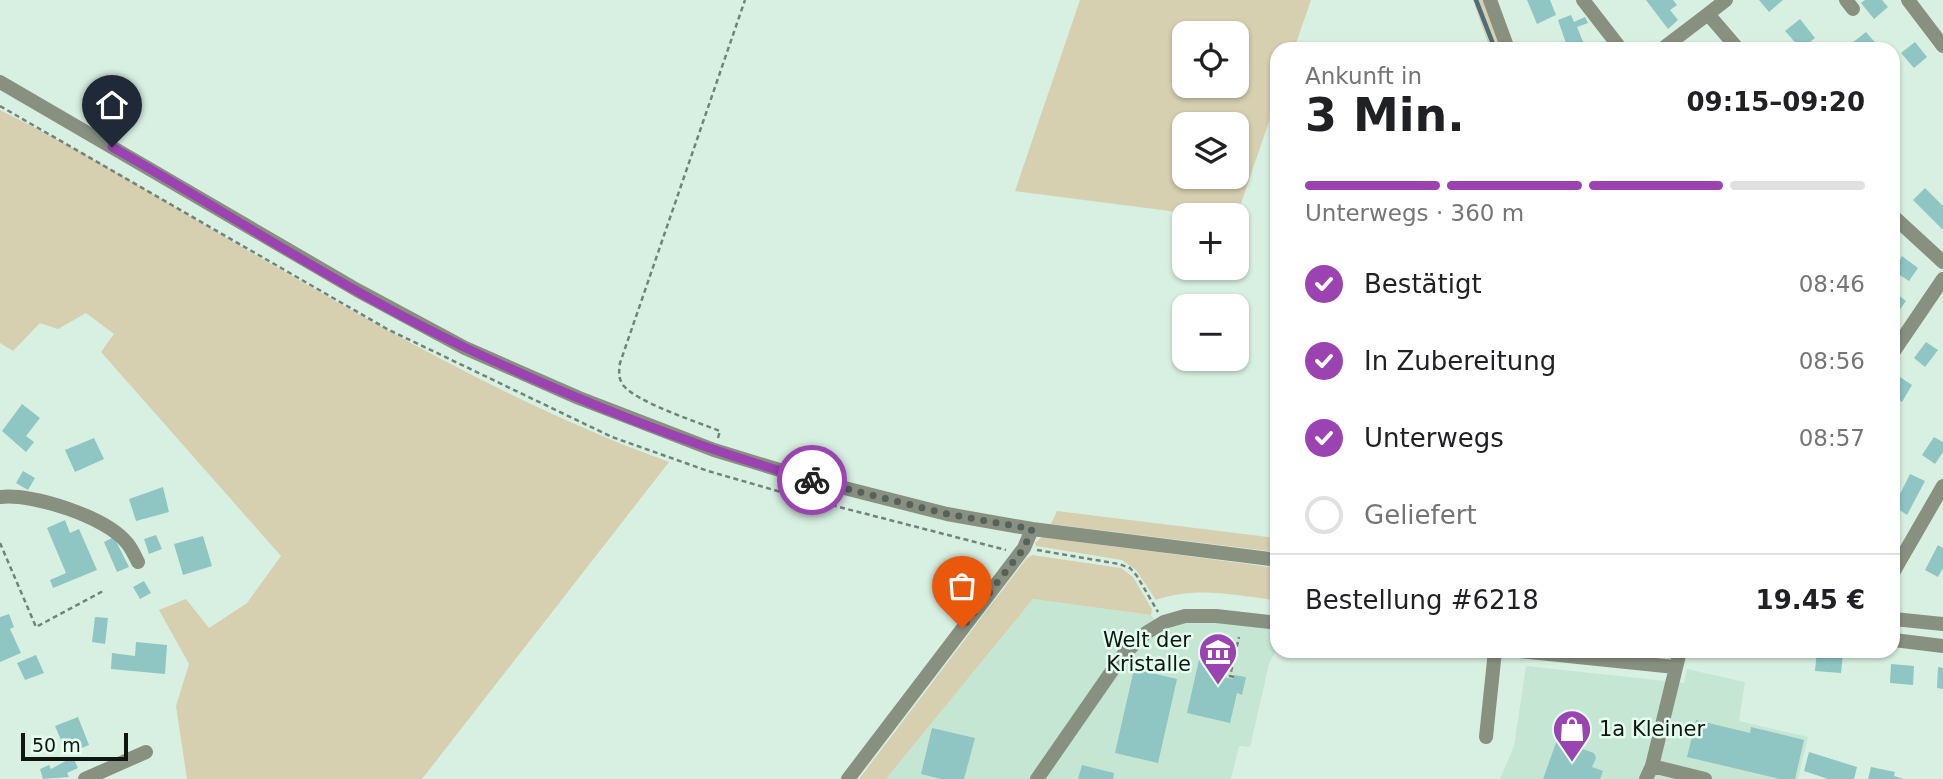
<!DOCTYPE html>
<html lang="de">
<meta charset="utf-8">
<style>
body{margin:0;font-family:"DejaVu Sans",sans-serif;background:#f6f6f6;color:#202124;height:100vh;display:flex;flex-direction:column;font-size:26px;white-space:nowrap}
*{box-sizing:border-box;margin:0}
p{font-size:23px;color:#757577}
.icon{flex:none;width:38px;height:38px;fill:none;stroke:currentColor;stroke-width:2;stroke-linecap:round;stroke-linejoin:round}
.map{position:relative;flex:1;overflow:hidden}
.drawer{position:absolute;left:1270px;top:42px;width:630px;height:616px;display:flex;flex-direction:column;background:#fff;border-radius:21px;box-shadow:0 2px 5px #0004}
.drawer>*{flex:none}
.fabs{position:absolute;left:1172px;top:21px;display:grid;gap:14px}
.fabs a{display:grid;place-items:center;width:77px;height:77px;border-radius:14px;background:#fff;box-shadow:0 2px 5px #0004;font-size:35px}
.scale{position:absolute;left:21px;bottom:18px;width:107px;box-sizing:border-box;padding-left:7px;border:4px solid #0d1611;border-top:0;font-size:19px;line-height:24px;white-space:nowrap;color:#0d1611;-webkit-text-stroke:5px #e5fdef;paint-order:stroke}
.pin{position:absolute;display:grid;place-items:center;width:60px;height:60px;color:#fff;margin:-72px -30px;border-radius:50% 50% 50% 0;rotate:-45deg;box-shadow:0 0 7px #0007}
.pin .icon{rotate:45deg}
.courier{position:absolute;display:grid;place-items:center;width:70px;height:70px;margin:-35px;border:5px solid #9b44b1;border-radius:50%;background:#fff;color:#222;box-shadow:0 2px 9px #0007}
.summary em{font-style:normal;font-weight:800}
.summary div{display:flex;flex-direction:column-reverse}
.summary{display:flex;align-items:center;justify-content:space-between;height:119px;padding:0 35px}
h1{font-size:46px;font-weight:800;line-height:52px}
.bar{display:grid;grid-template-columns:repeat(4,1fr);gap:10px 7px;align-content:center;height:84px;padding:0 35px}
.bar i{height:9px;border-radius:5px;background:#e0e0e0}
.bar .selected{background:#9b44b1}
.bar p{grid-column:span 4}
.line{display:flex;align-items:center;gap:18px;padding:0 35px;border-top:2px solid #e0e0e0}
.line div{flex:1}
ol{padding:0 35px;list-style:none}
li{display:flex;align-items:center;gap:21px;height:77px}
li p{margin-inline-start:auto}
li .icon{padding:7px;border-radius:50%;background:#9b44b1;color:#fff;stroke-width:4}
li:last-child{color:#757577}
li i{width:38px;height:38px;border:4px solid #e0e0e0;border-radius:50%}
.map>svg:first-child{display:block}
.built{fill:#c6e6d4}
.green{fill:#d6cfb0;fill-rule:evenodd}
.lines{fill:none;stroke-linecap:round;stroke-linejoin:round}
.stream{stroke:#4b6e78;stroke-width:4.5}
.building{fill:#8fc5c2}
.path{stroke:#728379;stroke-width:2.5;stroke-dasharray:5 3.5;stroke-linecap:butt}
.minor{stroke:#889080;stroke-width:14}
.done{stroke:#54625a;stroke-width:7;stroke-dasharray:0 12.6}
.route{stroke:#9b44b1;stroke-width:9}
.labels{text-anchor:middle;dominant-baseline:central;stroke-width:5;stroke-linejoin:round;paint-order:stroke}
.poi-label{font-size:21px;fill:#0d1611;stroke:#e5fdef;text-anchor:end}
</style>
<div class="map">
<svg width="1943" height="779" viewBox="0 0 1943 779">
<rect width="100%" height="100%" fill="#d8f0e2"/>
<path class="built" d="M1033 599 1151 615 1163 630 1184 621 1250 625 1270 627 1277 632V647L1269 664 1250 747 1239 746 1231 779H886Z
M1526 666 1684 683 1687 669 1745 682 1739 721 1808 737 1798 779H1500L1514 746Z"/>
<path class="green" d="M1080 0H1311L1294 49H1278L1277 98 1237 215H1201L1015 191ZM1237 33V86H1185V33ZM1237 124V177H1185V124Z
M1473 0H1485L1502 49H1490Z
M0 110C79 148 155 196 230 240 372 323 515 406 669 462L422 779H187L176 706 189 664 159 610 186 599 209 628 247 603 281 556 101 352 114 334 86 313 58 329 40 323 13 351 0 343Z
M1057 511 1277 538V552L1051 524Z
M1042 537 1277 568V615L1273 616 1274 600C1234 595 1195 586 1156 600L1136 570 1122 560 1036 546 1035 543Z
M1032 555 1121 568 1133 577 1152 609 1151 615 1033 599 886 779H859L1026 559Z"/>
<g class="lines">
<path class="stream" d="M1476 0 1495 49"/>
</g>
<path class="building" d="M1527 0H1550L1556 15 1537 24Z
M1646 0H1673L1677 5 1670 10 1678 20 1668 29Z
M1759 0H1783L1769 12Z
M1865 0H1882L1888 7 1874 19 1861 3Z
M1571 15 1574 22 1585 17 1588 23 1577 27 1586 49H1568L1558 20Z
M1800 19 1815 38 1801 49 1785 31Z
M1866 32 1878 46 1874 49H1857L1852 43Z
M1915 42 1927 57 1914 68 1901 53Z
M1925 188 1943 206V230L1913 200Z
M1902 256 1918 268 1909 281 1894 271Z
M1894 292 1906 301 1895 316 1894 315Z
M1926 342 1938 350 1925 367 1914 358Z
M1897 375 1912 385 1902 402 1894 396V380Z
M22 404 40 418 26 436 34 442 26 452 2 431Z
M1934 437 1943 442V452L1935 464 1922 455Z
M94 438 104 459 75 472 65 450Z
M23 471 35 478 28 490 16 483Z
M1910 474 1925 481 1907 515 1894 506Z
M163 487 169 512 136 521 129 499Z
M65 520 70 533 79 529 97 570 53 588 50 580 66 573 47 528Z
M156 535 162 549 149 554 144 539Z
M203 536 212 566 183 575 174 544Z
M114 537 129 567 117 572 104 542Z
M1938 545 1943 548V568L1938 577 1925 570Z
M144 581 151 593 140 599 133 587Z
M9 614 14 627 10 629 21 653 0 662V617Z
M95 617 108 618 105 644 92 642Z
M136 642 167 645 165 674 111 669 112 653 135 656Z
M1817 651 1843 653 1841 673 1815 671Z
M36 655 44 673 25 680 17 663Z
M1199 660 1226 666 1223 677 1233 679 1234 675 1246 677 1242 695 1237 693 1230 723 1187 713Z
M1891 664 1914 666 1913 685 1890 683Z
M1938 667 1943 668V689L1937 688Z
M1134 669 1177 679 1158 763 1115 753Z
M78 717 89 745 67 754 55 726Z
M1696 720 1750 733 1751 727 1804 740 1795 779H1780L1687 757Z
M932 728 975 738 964 779H941L921 774Z
M1557 740 1594 753 1596 758 1592 767 1603 771 1600 779H1543Z
M1809 752 1857 767 1854 779H1828L1804 771Z
M73 757 78 768 67 773 69 777 43 779 40 769 49 765 51 769Z
M1082 765 1114 773 1113 779H1078Z
M1871 767 1895 772 1894 776 1904 779H1868Z"/>
<g class="lines">
<path class="path" d="M0 106 387 329 612 437 708 471 781 492 1006 550
M718 438 720 431C697 422 636 402 623 385 618 378 619 371 620 363L745 0
M0 543 36 627 105 590
M1037 550 1119 564 1130 568 1137 576 1158 612
M1234 677 1230 676 1239 637"/>
<path class="minor" d="M1490 0 1508 49
M1583 0 1621 49
M1726 0 1708 14 1738 49
M1846 0 1853 9
M1908 0 1943 46
M1662 49 1708 14
M0 82 357 290 465 348 579 398 714 450 809 479 947 514 1032 529 1278 560
M1894 217 1943 262
M1894 351 1943 279
M0 497C33 493 106 517 127 543 132 549 135 556 138 562
M1894 571 1943 486
M1894 619 1943 624
M1894 640 1943 646
M1519 651 1675 667
M1486 737 1495 651
M1652 766 1705 779
M85 779 146 752
M848 779 1024 548 1032 529
M1037 779 1123 655 1146 633 1164 622 1185 616H1216L1278 623
M1646 779 1652 766 1680 651"/>
</g>
<g class="lines">
<path class="done" d="M812 480 947 514 1032 529 1024 548 962 628"/>
<path class="route" d="M112 147C230 214 344 290 466 348 578 401 694 447 812 480"/>
</g>
<defs>
<g id="museum-pin" transform="scale(2.0125)"><path d="M0 17L-7.5 6A9.5 9.5 0 1 1 7.5 6Z" fill="#9b44b1" stroke="#e5fdef"/><path d="M0-6L6-3V-2H-6V-3ZM-5-1h2V3h-2ZM-1-1h2V3h-2ZM3-1h2V3H3ZM-6 4H6V6H-6Z" fill="#fff"/></g>
<g id="shop-pin" transform="scale(2.0125)"><path d="M0 17L-7.5 6A9.5 9.5 0 1 1 7.5 6Z" fill="#9b44b1" stroke="#e5fdef"/><path d="M-5-2.5h2.3a2.7 3.5 0 0 1 5.4 0H5L5.5 6h-11ZM-1.5-2.5h3a1.5 2.3 0 0 0-3 0Z" fill="#fff"/></g>
</defs>
<g fill-rule="evenodd">
<use href="#museum-pin" x="1218" y="652"/>
<use href="#shop-pin" x="1572" y="729"/>
</g>
<g class="labels">
<g class="poi-label">
<text x="1191" y="640">Welt der<tspan x="1191" dy="24">Kristalle</tspan></text>
<text x="1599" y="729" text-anchor="start">1a Kleiner</text>
</g>
</g>
</svg>
<div class="fabs">
<a><svg class="icon" aria-label="locate" viewBox="0 0 24 24"><circle cx="12" cy="12" r="6"/><path d="M12 2v4M12 18v4M2 12h4M18 12h4"/></svg></a>
<a><svg class="icon" aria-label="layers" viewBox="0 0 24 24"><path d="M12 4l9 5-9 5-9-5zM3 14l9 5 9-5"/></svg></a>
<a>+</a>
<a>−</a>
</div>
<div class="scale">50 m</div>
<div class="pin" style="left:962px;top:628px;background:#ea580c"><svg class="icon" aria-label="bag" viewBox="0 0 24 24"><path d="M5 8h14l-1 12H6zM9 8a3 3 0 0 1 6 0"/></svg></div>
<div class="pin" style="left:112px;top:147px;background:#1f2937"><svg class="icon" aria-label="home" viewBox="0 0 24 24"><path d="M3 11l9-7 9 7M6 9v11h12V9"/></svg></div>
<div class="courier" style="left:812px;top:480px"><svg class="icon" aria-label="bike" viewBox="0 0 24 24"><circle cx="6" cy="16" r="4"/><circle cx="18" cy="16" r="4"/><path d="M6 16l4-8h5l3 8M10 8l3 8H6M13 5h3"/></svg></div>
<section class="drawer">
<div class="summary"><div><h1>3 Min.</h1><p>Ankunft in</p></div><em>09:15–09:20</em></div>
<div class="bar"><i class="selected"></i><i class="selected"></i><i class="selected"></i><i></i><p>Unterwegs · 360 m</p></div>
<ol>
<li><svg class="icon" aria-label="check" viewBox="0 0 24 24"><path d="M5 12l5 5 9-10"/></svg>Bestätigt<p>08:46</p></li>
<li><svg class="icon" aria-label="check" viewBox="0 0 24 24"><path d="M5 12l5 5 9-10"/></svg>In Zubereitung<p>08:56</p></li>
<li><svg class="icon" aria-label="check" viewBox="0 0 24 24"><path d="M5 12l5 5 9-10"/></svg>Unterwegs<p>08:57</p></li>
<li><i></i>Geliefert</li>
</ol>
<div class="line" style="height:91px"><div>Bestellung #6218</div><b>19.45 €</b></div>
</section>
</div>
